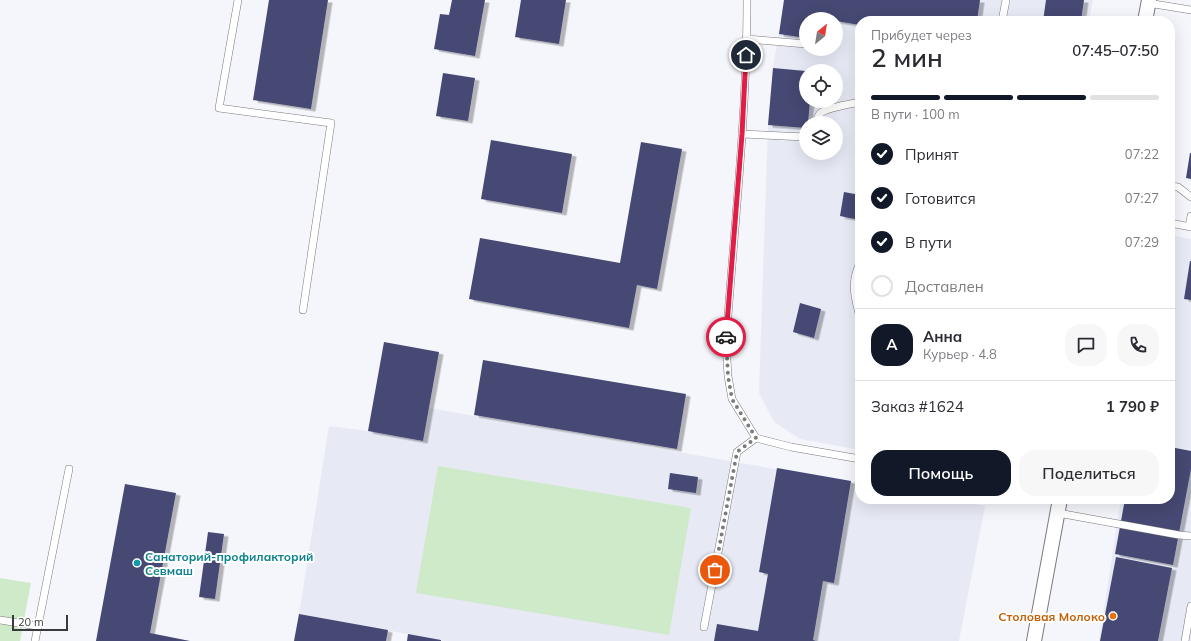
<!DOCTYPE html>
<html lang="ru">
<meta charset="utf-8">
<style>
body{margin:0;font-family:Mulish,sans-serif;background:#f7f7f7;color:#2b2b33;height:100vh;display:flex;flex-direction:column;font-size:15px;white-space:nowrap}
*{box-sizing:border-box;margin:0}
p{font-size:13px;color:#7c7c81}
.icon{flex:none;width:22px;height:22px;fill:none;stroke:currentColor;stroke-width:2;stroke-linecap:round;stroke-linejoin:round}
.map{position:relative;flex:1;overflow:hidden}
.side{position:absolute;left:855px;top:16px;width:320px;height:488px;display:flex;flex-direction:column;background:#fff;border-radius:16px;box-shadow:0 4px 16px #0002}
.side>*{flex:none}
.needle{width:26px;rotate:30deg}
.controls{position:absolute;left:799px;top:12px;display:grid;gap:8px}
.controls a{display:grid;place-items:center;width:44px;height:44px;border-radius:50%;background:#fff;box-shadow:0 4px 16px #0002;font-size:20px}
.scale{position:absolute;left:12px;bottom:10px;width:56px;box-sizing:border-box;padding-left:4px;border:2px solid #393a3b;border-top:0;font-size:11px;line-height:14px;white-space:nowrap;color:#393a3b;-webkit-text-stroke:3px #fff;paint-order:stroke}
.pin{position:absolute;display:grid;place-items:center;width:34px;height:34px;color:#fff;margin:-17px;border:2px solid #fff;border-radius:50%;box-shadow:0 1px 4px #0007}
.courier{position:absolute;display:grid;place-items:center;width:40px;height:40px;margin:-20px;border:3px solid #e11d48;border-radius:50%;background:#fff;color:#222;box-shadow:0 1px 5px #0007}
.overview em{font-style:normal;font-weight:600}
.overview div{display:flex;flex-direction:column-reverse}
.overview{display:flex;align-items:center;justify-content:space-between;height:68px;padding:0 16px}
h1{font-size:26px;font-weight:600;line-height:30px}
.bar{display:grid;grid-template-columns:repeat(4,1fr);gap:6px 4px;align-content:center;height:48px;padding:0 16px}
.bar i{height:5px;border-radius:3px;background:#e1e1e2}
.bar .selected{background:#111827}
.bar p{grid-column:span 4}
.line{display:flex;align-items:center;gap:10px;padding:0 16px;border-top:1px solid #e1e1e2}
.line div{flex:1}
.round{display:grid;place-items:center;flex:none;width:42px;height:42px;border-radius:16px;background:#f7f7f7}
ol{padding:0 16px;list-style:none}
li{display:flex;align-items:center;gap:12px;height:44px}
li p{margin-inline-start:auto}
li .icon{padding:4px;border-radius:50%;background:#111827;color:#fff;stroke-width:4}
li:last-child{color:#7c7c81}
li i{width:22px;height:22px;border:2px solid #e1e1e2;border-radius:50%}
.primary-button{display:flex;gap:8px;margin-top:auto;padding:8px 16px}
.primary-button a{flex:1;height:46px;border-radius:16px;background:#111827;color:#fff;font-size:16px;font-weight:600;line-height:46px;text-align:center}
.primary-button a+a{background:#f7f7f7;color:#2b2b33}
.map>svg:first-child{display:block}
.built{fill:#e7e9f5;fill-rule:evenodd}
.green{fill:#ceeac8}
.building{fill:#454973;filter:url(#shadow)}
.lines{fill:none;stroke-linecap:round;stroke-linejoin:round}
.lane-casing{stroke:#7a7a7e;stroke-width:8}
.street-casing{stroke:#7a7a7e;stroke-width:16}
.lane{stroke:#fff;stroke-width:7}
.street{stroke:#fff;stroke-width:14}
.done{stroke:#7b7c7e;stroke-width:4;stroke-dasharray:0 7.2}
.route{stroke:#e11d48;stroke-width:5}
.culture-dot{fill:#0f9aa8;stroke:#fff;stroke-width:1.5}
.food-dot{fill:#e8710a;stroke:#fff;stroke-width:1.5}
.labels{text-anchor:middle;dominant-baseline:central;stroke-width:4;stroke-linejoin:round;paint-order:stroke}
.culture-label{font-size:12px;font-weight:bold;fill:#0d838f;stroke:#fff;text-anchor:start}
.food-label{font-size:12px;font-weight:bold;fill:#c56008;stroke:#fff;text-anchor:end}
</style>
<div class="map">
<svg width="1191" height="641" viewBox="0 0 1191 641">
<defs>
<filter id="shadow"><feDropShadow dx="4.5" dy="2.5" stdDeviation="0" flood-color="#0004"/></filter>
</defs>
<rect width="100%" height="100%" fill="#f5f6fb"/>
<path class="built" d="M784 0H1093L1089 21H860V450L800 439 774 422 759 393 768 125 773 68ZM806 19H836V49H806ZM806 71H836V101H806ZM806 123H836V153H806Z
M1170 235 1191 239V641H1099L1121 499H1170Z
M429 408 860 484V499H946L985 506 959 641H445L299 614 329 426 368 431 423 440Z"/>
<path class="green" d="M438 466 691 508 669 635 416 593Z
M0 578 31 583 20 641H0Z"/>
<path class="building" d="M269 0H328L311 109 253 100Z
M452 0H485L475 56 434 49 440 14 449 15Z
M521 0H566L559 44 515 37Z
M784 0H980L977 21H860V25L836 21V19H806V38L779 34Z
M1046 0H1084L1081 21H1043Z
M773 68 806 71V101H810L808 123H806V128L768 125Z
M443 73 475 78 468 121 436 116Z
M491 140 572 154 562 213 481 199Z
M641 142 682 149 657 289 637 285 629 328 469 299 480 238 620 263Z
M1190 153H1191V179L1186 178Z
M844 192 860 195V220L840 216Z
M1190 261H1191V300L1184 299Z
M800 303 821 309 814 338 793 332Z
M384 342 439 352 423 441 368 431Z
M483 360 686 394 677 449 474 415Z
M1170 447 1191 451V469L1173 565 1115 554 1125 499H1170Z
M777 468 851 481 834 583 823 581 813 640 816 641H714L717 624 758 631 768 574 759 572Z
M670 473 698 477 696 493 668 489Z
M125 484 176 493 150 633 190 641H96Z
M208 532 224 534 215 599 199 597Z
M1116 557 1172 568 1158 641H1100Z
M299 614 388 630 386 641H294Z
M408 634 441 640V641H407Z"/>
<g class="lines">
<g class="lane-casing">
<path id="lane" d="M238 0 219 108 331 123 303 310
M747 0C747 114 734 229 726 343L728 376 732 399 756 438 791 447 860 459
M1148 3 1191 10
M1002 21 1006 0
M747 39 806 44
M816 123C817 119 818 114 822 112 830 107 851 104 860 102
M742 134 806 137
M1170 186 1178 187 1191 197
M1170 223 1191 227
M1189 227 1191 216
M860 263C850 284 855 297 860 318
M1058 513 1179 535 1191 536
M0 620 37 626
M704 627 737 452 756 438
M35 641 69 469
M1185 641 1191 606"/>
</g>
<g class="street-casing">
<path id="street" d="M1145 21 1149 0
M1034 641 1060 499"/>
</g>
<use href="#lane" class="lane"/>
<use href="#street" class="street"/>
</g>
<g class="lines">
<path class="done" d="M715 570 737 452 756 438 732 399 728 376 726 337"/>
<path class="route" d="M726 337 742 134 746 55"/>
</g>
<circle class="culture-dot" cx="137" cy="563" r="4"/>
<circle class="food-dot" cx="1113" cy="616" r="4"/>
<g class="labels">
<g class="culture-label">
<text x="145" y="556">Санаторий-профилакторий<tspan x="145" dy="14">Севмаш</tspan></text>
</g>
<g class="food-label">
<text x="1105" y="616">Столовая Молоко</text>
</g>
</g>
</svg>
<div class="controls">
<a><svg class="needle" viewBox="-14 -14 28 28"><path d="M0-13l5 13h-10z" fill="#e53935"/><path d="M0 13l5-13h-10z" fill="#7c7c81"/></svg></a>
<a><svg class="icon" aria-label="locate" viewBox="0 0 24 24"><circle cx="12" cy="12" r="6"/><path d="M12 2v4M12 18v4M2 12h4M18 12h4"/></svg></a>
<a><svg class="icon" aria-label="layers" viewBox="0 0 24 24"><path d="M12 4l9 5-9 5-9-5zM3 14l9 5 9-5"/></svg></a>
</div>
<div class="scale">20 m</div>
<div class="pin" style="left:715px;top:570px;background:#ea580c"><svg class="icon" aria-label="bag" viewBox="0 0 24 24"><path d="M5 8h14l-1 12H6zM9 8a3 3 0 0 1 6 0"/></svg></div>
<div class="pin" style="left:746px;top:55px;background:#1f2937"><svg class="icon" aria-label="home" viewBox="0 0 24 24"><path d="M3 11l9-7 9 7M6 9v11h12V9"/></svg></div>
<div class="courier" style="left:726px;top:337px"><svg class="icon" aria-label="car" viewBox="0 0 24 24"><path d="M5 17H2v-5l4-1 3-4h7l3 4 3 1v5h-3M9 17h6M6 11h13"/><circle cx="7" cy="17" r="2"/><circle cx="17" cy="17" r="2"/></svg></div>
<section class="side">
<div class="overview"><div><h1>2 мин</h1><p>Прибудет через</p></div><em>07:45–07:50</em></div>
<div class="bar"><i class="selected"></i><i class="selected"></i><i class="selected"></i><i></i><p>В пути · 100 m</p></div>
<ol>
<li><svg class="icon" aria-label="check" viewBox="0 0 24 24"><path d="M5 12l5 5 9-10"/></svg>Принят<p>07:22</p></li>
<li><svg class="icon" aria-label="check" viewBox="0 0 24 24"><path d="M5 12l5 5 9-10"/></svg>Готовится<p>07:27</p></li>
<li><svg class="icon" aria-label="check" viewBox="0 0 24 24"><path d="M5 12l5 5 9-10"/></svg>В пути<p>07:29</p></li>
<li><i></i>Доставлен</li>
</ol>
<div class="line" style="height:72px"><b class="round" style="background:#111827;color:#fff">А</b><div><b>Анна</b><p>Курьер · 4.8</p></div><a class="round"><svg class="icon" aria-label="chat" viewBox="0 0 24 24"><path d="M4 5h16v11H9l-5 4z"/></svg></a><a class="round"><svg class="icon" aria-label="phone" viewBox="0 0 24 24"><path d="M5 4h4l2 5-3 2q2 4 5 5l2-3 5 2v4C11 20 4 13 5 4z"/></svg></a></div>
<div class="line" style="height:52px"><div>Заказ #1624</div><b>1 790 ₽</b></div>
<div class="primary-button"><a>Помощь</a><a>Поделиться</a></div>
</section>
</div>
